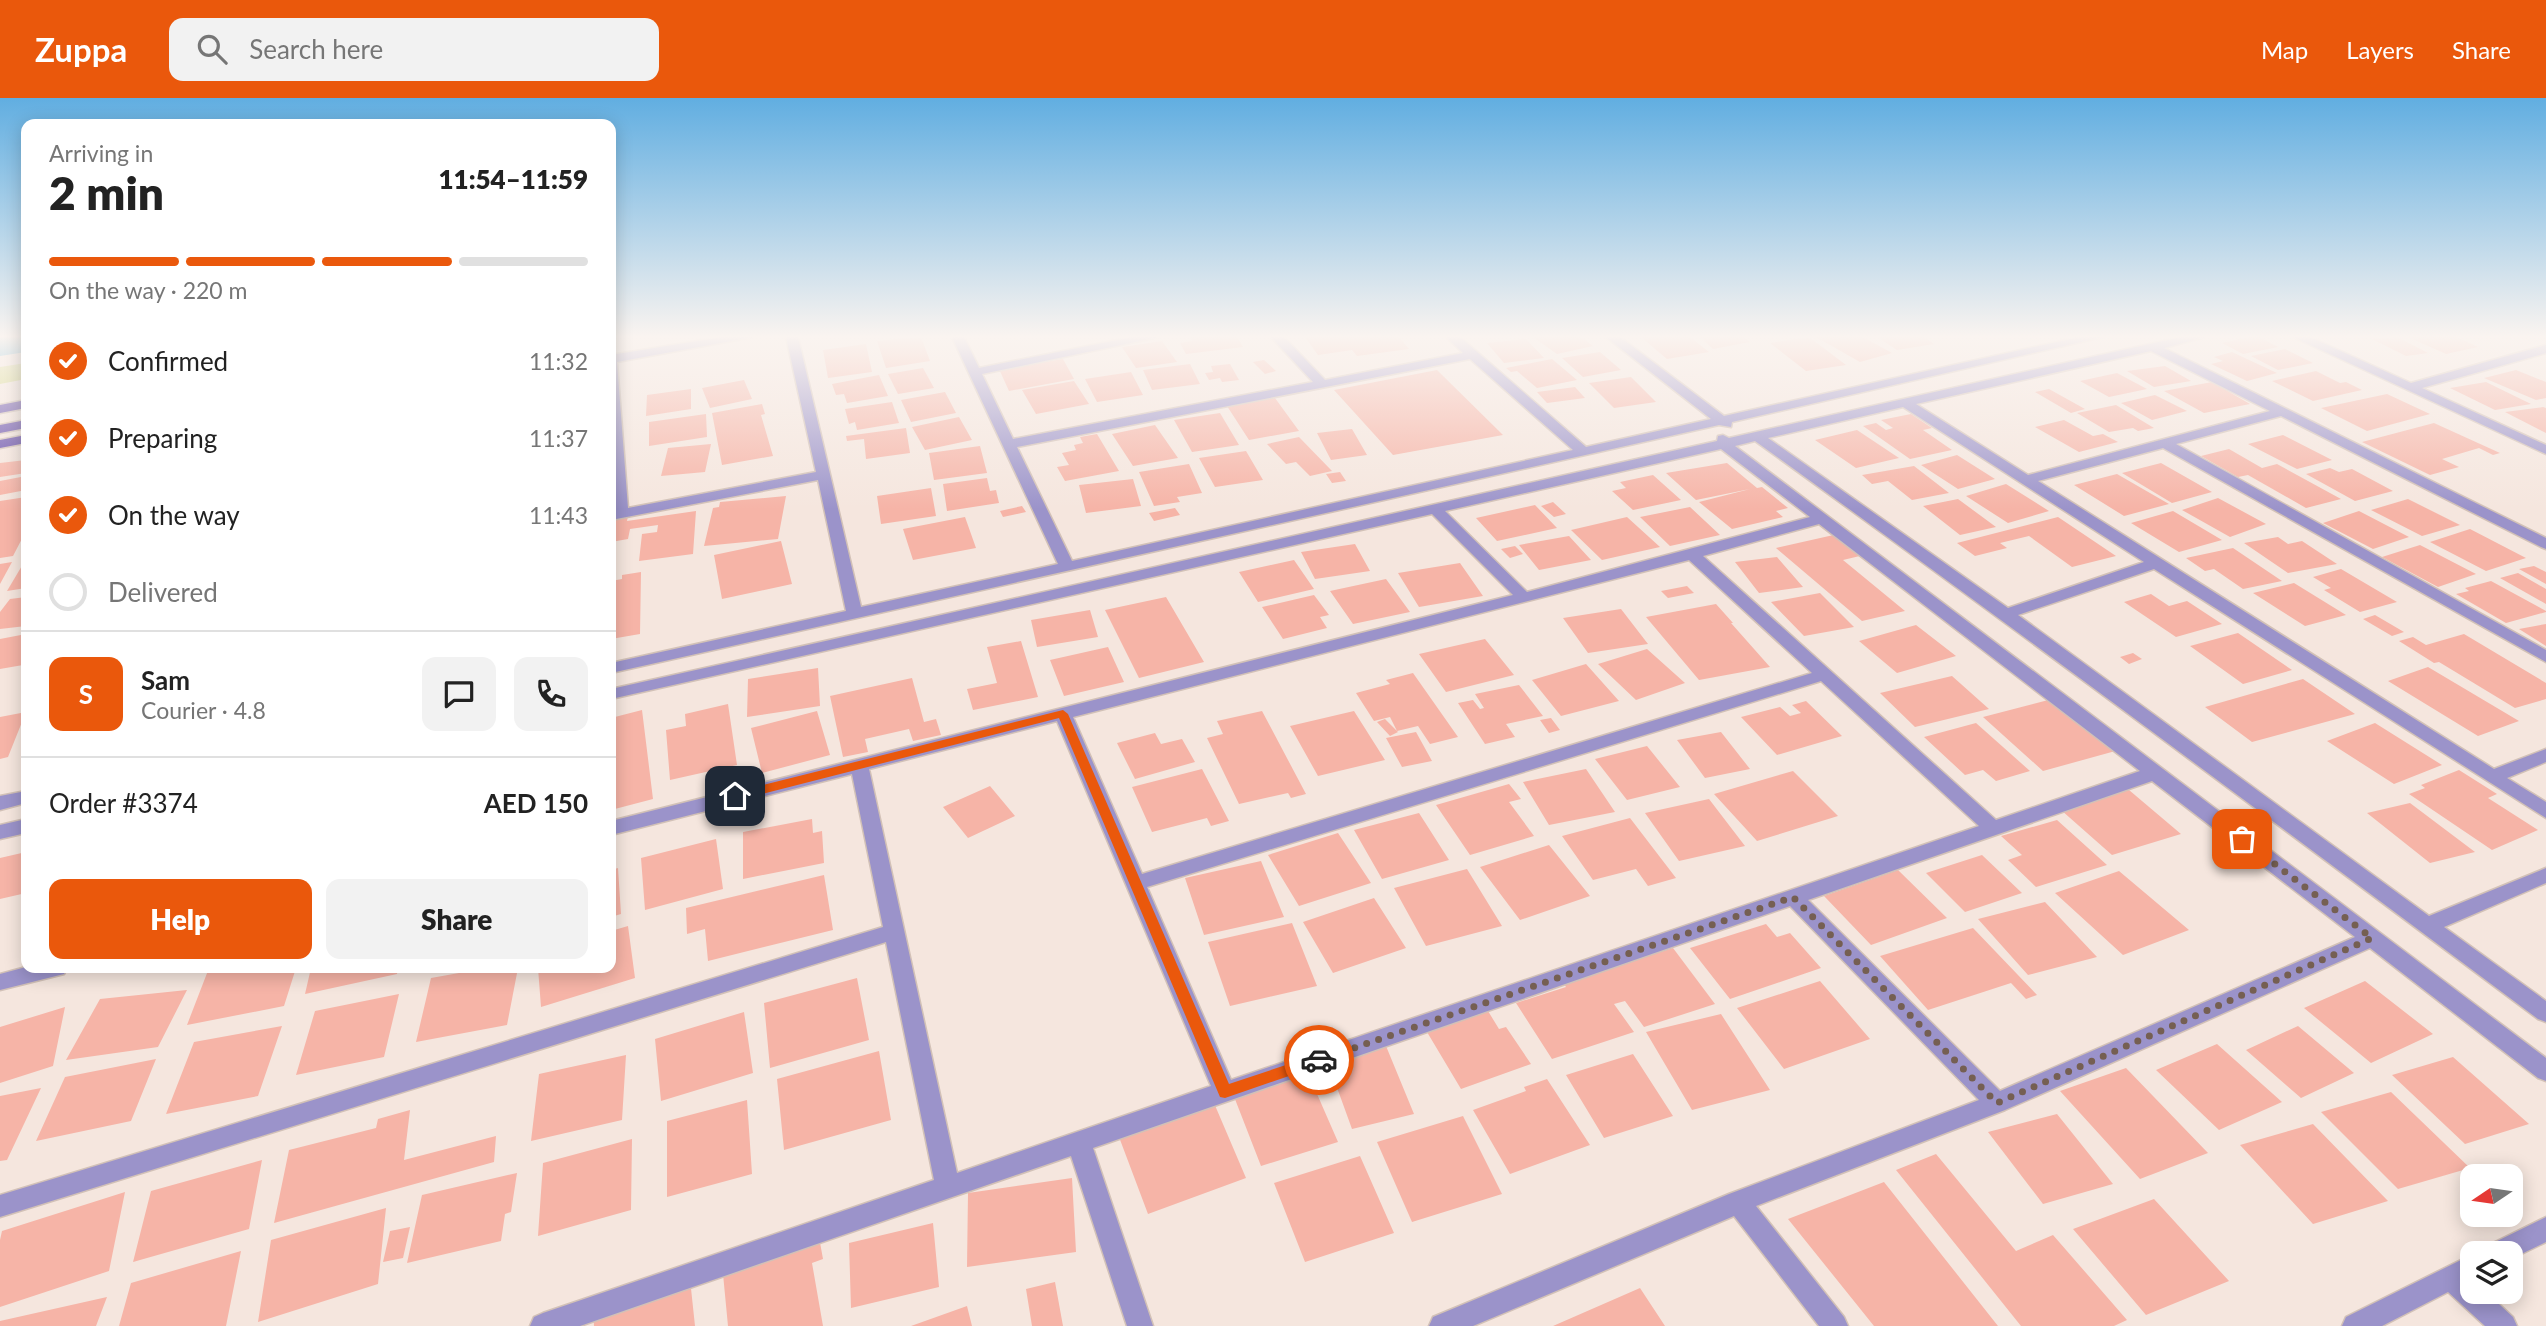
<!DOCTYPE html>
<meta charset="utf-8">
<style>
body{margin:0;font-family:Lato,sans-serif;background:#f2f2f2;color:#222;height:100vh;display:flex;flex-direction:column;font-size:26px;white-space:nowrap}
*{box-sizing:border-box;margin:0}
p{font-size:23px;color:#767676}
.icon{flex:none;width:38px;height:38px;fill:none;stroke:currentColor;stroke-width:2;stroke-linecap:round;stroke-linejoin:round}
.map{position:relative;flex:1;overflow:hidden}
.details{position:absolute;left:21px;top:21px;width:595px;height:854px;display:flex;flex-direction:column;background:#fff;border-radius:14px;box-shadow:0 4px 18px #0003}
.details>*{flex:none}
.needle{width:46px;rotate:257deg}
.controls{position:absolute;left:2460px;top:1066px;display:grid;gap:14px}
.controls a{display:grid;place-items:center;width:63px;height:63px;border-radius:14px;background:#fff;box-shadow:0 4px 18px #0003;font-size:35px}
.pin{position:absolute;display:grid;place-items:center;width:60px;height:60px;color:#fff;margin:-30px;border-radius:14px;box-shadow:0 4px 10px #0006}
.courier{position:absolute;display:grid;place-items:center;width:70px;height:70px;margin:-35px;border:5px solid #ea580c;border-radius:50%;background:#fff;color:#222;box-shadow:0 2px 9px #0007}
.summary em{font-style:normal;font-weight:800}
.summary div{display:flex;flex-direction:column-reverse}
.summary{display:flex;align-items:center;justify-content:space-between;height:119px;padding:0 28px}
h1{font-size:46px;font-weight:800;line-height:52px}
.bar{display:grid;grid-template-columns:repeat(4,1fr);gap:10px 7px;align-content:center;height:84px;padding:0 28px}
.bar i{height:9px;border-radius:5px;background:#e0e0e0}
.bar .current{background:#ea580c}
.bar p{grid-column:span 4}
.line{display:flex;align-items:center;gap:18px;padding:0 28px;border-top:2px solid #e0e0e0}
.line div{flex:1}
.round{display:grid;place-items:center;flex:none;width:74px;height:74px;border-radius:14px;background:#f2f2f2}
ol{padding:0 28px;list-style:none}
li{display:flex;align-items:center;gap:21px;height:77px}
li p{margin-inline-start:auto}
li .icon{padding:7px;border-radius:50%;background:#ea580c;color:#fff;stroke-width:4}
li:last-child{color:#767676}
li i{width:38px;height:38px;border:4px solid #e0e0e0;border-radius:50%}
.button{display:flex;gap:14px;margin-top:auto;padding:14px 28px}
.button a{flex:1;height:80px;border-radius:14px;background:#ea580c;color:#fff;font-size:28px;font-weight:800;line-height:80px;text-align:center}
.button a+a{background:#f2f2f2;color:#222}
header{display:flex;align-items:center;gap:42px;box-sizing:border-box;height:98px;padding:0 35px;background:#ea580c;color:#fff}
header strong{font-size:33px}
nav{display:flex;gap:38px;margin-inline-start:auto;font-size:24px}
.search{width:490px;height:63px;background:#f2f2f2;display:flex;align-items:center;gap:18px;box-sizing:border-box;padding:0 24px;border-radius:14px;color:#767676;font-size:26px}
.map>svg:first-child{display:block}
.green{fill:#d0d577}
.water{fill:#38a6d6}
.building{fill:#f6b4a7}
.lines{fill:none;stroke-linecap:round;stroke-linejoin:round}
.minor-casing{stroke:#d2c1b7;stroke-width:3}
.major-casing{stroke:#d2c1b7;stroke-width:3}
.minor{fill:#9b93ca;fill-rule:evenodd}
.major{fill:#5f45a8;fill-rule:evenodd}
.route{fill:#ea580c}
.done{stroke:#755f52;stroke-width:7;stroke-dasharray:0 12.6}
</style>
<header>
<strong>Zuppa</strong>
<div class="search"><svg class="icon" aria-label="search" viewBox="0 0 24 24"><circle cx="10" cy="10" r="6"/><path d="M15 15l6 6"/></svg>Search here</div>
<nav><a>Map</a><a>Layers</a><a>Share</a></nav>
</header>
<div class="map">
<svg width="2546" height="1228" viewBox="0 0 2546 1228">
<rect width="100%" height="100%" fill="#f5e6de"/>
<path class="green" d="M26 265V281L0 286V269Z"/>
<path class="water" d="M0 239H26V254L0 258Z"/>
<path class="building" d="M921 239 930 263 886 270 877 243Z
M1190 239H1237L1243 249 1186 256 1180 245 1192 243Z
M1305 239H1399L1409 251 1357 258 1352 252 1318 257Z
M1533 239H1581L1593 248 1557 256Z
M1641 239H1690L1709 254 1667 261Z
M1700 239H1744L1750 244 1713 251Z
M1809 239 1846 267 1806 273 1770 245Z
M1816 239H1863L1892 255 1860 264Z
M1877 239H1924L1934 246 1897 252Z
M2249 239H2259L2278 249 2243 256 2222 245Z
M2397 239 2428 255 2406 258 2372 241Z
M2408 239H2456L2478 249 2446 256Z
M1526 241 1544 260 1504 265 1487 245Z
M1162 243 1177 264 1136 270 1122 249Z
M866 246 872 274 828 280 823 252Z
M2285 251 2313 265 2278 272 2251 258Z
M1600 254 1621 272 1583 279 1562 260Z
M2232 254 2277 275 2247 283 2211 266 2223 263 2214 259Z
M1063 261 1074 281 1009 293 999 271Z
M1552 261 1577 282 1537 290 1517 273 1511 274 1506 270Z
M1264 262 1276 273 1265 276 1253 264Z
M1190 266 1200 286 1152 292 1143 272Z
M1230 266 1239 282 1222 284 1220 280 1209 282 1205 275 1213 274 1211 268Z
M2165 268 2191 283 2154 289 2127 273Z
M923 270 934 290 898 296 888 276Z
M1437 272 1503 337 1393 357 1334 292Z
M2516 272 2546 284V300L2536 302 2484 280Z
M2316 273 2340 285 2346 284 2362 292 2313 303 2272 283Z
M1131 274 1143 297 1097 304 1085 281Z
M2117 275 2147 291 2109 299 2080 283Z
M879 277 888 298 847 305 844 296 836 297 832 286Z
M1631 279 1656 304 1614 310 1589 285Z
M744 282 752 301 710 310 702 290Z
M1074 283 1089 306 1036 316 1022 292Z
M2212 284 2250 306 2204 315 2164 293Z
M2486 284 2531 306 2495 312 2450 290Z
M1575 289 1585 300 1547 305 1537 294Z
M691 291V311L646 318 647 297Z
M2049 291 2085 311 2071 315 2035 294Z
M945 294 956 315 911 324 901 302Z
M2387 296 2430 316 2367 333 2321 310Z
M2155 297 2187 313 2152 322 2121 305Z
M1275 300 1299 333 1249 342 1227 308Z
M892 304 899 325 857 332 855 324 849 326 845 311Z
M762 306 765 316 761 317 773 358 722 367 712 315Z
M2116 307 2154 330 2138 333 2133 330 2109 334 2077 315Z
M2543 309 2546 310V335L2505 314Z
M1220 315 1239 347 1192 354 1174 322Z
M706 316 707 339 649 348V324Z
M1911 316 1932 330 1923 332 1952 352 1910 361 1863 328 1876 325 1886 332 1893 330 1881 322Z
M959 319 972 342 925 352 912 329Z
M2064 322 2093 338 2103 336 2118 344 2079 354 2035 329Z
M2434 325 2500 355 2493 357 2479 350 2442 361 2459 369 2430 377 2362 344Z
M1155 327 1178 360 1133 368 1112 336Z
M906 330 910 355 866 361 864 341 847 343 846 338Z
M1352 331 1367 357 1331 362 1317 335Z
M1857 332 1899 360 1856 370 1815 342Z
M1097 336 1119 373 1065 383 1057 369 1069 367 1062 355 1076 352 1074 347 1083 345 1080 339Z
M2283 337 2332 362 2297 371 2248 346Z
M1299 339 1332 373 1310 378 1296 364 1286 366 1267 346Z
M711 346 705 374 661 378 668 350Z
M980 348 987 375 934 382 929 355Z
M2229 351 2262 370 2277 366 2341 401 2306 410 2248 377 2238 379 2201 358Z
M1246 353 1263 382 1215 389 1199 360Z
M1957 357 1995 381 1958 391 1921 367Z
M26 362V375L0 379V365Z
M1727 365 1757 390 1762 389 1788 410 1776 413 1783 419 1732 431 1699 404 1750 391 1696 402 1666 375Z
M2161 365 2212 394 2172 405 2122 375Z
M1189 366 1202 395 1177 399 1180 404 1154 408 1139 374Z
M1914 368 1949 395 1912 402 1888 383 1872 386 1862 377Z
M2330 370 2339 374 2352 371 2393 393 2355 403 2306 376Z
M1340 374 1346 383 1332 385 1326 376Z
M2117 376 2169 406 2124 418 2074 387Z
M1653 377 1681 402 1633 412 1612 393 1626 390 1620 384Z
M26 378V392L0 397V383Z
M987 380 990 393 996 392 999 405 947 413 943 386Z
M1133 381 1141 408 1086 415 1079 387Z
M2006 386 2049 413 2008 425 1966 398Z
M931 390 936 418 881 426 877 398Z
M786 398 778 441 704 448 713 410 719 409 720 404Z
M26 399V433L13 458 0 460V403Z
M2218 400 2266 426 2230 439 2182 412Z
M1958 401 1996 429 1960 437 1923 408Z
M2408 401 2460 427 2422 438 2371 412Z
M1553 404 1566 416 1554 419 1541 408Z
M1535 407 1557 430 1497 443 1476 420Z
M1022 408 1026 414 1003 419 1000 413Z
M1690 409 1720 437 1670 448 1640 419Z
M1175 410 1180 417 1154 423 1149 415Z
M696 413 693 456 639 463 642 436 657 434 658 427 630 431 628 441 611 444 614 420 628 418 627 423Z
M2173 413 2222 442 2179 454 2131 425Z
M2359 413 2409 439 2373 451 2323 425Z
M965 419 976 450 913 462 903 431Z
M1627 419 1660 449 1602 462 1571 432Z
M2058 419 2116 458 2072 469 2029 438 2000 445 2007 450 1975 458 1957 445Z
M2470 431 2526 460 2486 473 2430 444Z
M1838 436 1864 457 1843 462 1905 513 1862 523 1776 450Z
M1569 438 1591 462 1539 472 1519 447Z
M2278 439 2288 446 2302 443 2337 466 2288 475 2244 445Z
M781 443 792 486 722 501 714 457Z
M1355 446 1370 473 1315 481 1301 454Z
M2420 447 2476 476 2438 489 2382 459Z
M1515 448 1523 456 1510 460 1501 451Z
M2233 450 2282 483 2243 491 2214 471 2205 473 2186 460Z
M1777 459 1803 489 1759 495 1735 464Z
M26 461V490L7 493Z
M1294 462 1314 491 1258 504 1239 474Z
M12 464 0 486V466Z
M1460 465 1483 498 1419 509 1398 475Z
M2534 468 2546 474V486L2519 471Z
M2341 471 2397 504 2360 514 2324 492 2331 490 2313 479Z
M641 474 640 536 611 541V483L622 481V477Z
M2518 475 2546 491V506L2500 480Z
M1386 481 1410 514 1353 526 1330 493Z
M2491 483 2546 513V514L2506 525 2456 496 2469 493 2465 490Z
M2294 485 2346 517 2305 528 2253 495Z
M1687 488 1694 495 1668 500 1661 493Z
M1820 495 1854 529 1804 538 1771 504Z
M2151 496 2169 508 2187 503 2222 526 2176 539 2124 504Z
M1314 497 1329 517 1320 519 1327 530 1283 541 1262 509Z
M26 499V528L0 531V514L10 501Z
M1166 499 1204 564 1139 580 1105 512Z
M1716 506 1733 525H1731L1770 569 1699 582 1646 519Z
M1621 511 1648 546 1588 555 1563 520Z
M1090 512 1098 539 1037 549 1031 522Z
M2375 517 2404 534 2392 538 2363 521Z
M2546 526V548L2519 531Z
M1916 527 1956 558 1897 575 1859 543Z
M2238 535 2292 572 2243 586 2190 548Z
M26 536V562L23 567 0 571V541Z
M2464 536 2546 585V601L2515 610 2439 564 2434 565 2399 543 2413 539 2426 547Z
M1485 541 1514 577 1446 594 1419 556Z
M1021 543 1038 599 973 612 967 591 997 585 987 549Z
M1108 549 1124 584 1064 598 1050 562Z
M1647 551 1685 585 1636 602 1598 566Z
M2133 555 2142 561 2129 566 2120 559Z
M1586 566 1619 603 1561 618 1532 582Z
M2428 569 2519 623 2478 638 2388 583Z
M818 570 820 608 747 619 748 581Z
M1413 575 1458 639 1430 646 1418 628 1397 633 1390 619 1374 623 1356 595 1390 586 1386 582Z
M1952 578 1989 611 1915 629 1880 595Z
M912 580 924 624 936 621 941 637 913 643 909 631 865 641 868 654 843 659 830 598Z
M2303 581 2355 616 2252 644 2205 609Z
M1519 587 1543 618 1506 626 1515 639 1485 646 1458 605 1473 602 1480 611 1484 610 1475 596Z
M2056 600 2119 652 2043 673 1983 619Z
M1806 603 1842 638 1777 657 1741 619 1780 609 1790 618 1801 615 1792 607Z
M728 606 737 667 670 682 666 632 686 628 685 616Z
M642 612 653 701 611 712V620Z
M817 613 830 657 762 675 751 630Z
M1262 613 1306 696 1291 700 1288 695 1239 706 1207 640 1223 636 1217 623Z
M1354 613 1385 662 1318 678 1290 628Z
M26 614 8 659 0 661V619Z
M1551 620 1560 632 1549 635 1540 622Z
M1385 621 1398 634 1390 638 1377 624Z
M1976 625 2030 673 1996 683 1983 672 1965 677 1924 639Z
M2375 625 2442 667 2394 686 2327 643Z
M1416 634 1432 663 1402 669 1386 640Z
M1721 634 1750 671 1705 680 1677 642Z
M1155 635 1161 646 1182 641 1195 664 1135 681 1117 645Z
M1647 648 1680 689 1627 702 1595 661Z
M1202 671 1229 723 1211 728 1207 720 1152 734 1132 689Z
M1586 671 1615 714 1549 727 1523 684Z
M2459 672 2497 696 2488 700 2538 732 2492 752 2409 696 2425 690 2421 687Z
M1793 673 1838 718 1757 743 1714 696Z
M1509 686 1521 701 1509 704 1534 738 1470 757 1436 707Z
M990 688 1015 718 968 740 943 709Z
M2129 692 2181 736 2112 757 2061 712Z
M1709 701 1745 748 1679 763 1645 715Z
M2410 705 2475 754 2430 765 2367 715Z
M1419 715 1449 762 1382 781 1354 732Z
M1630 720 1676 780 1648 788 1636 771 1593 782 1562 738Z
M812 721 813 735 822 733 824 765 743 781V734Z
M2057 722 2107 767 2036 789 2008 762 2022 757 2001 738Z
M1338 735 1371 785 1299 808 1268 757Z
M716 741 723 791 645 812 641 760Z
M1549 747 1590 798 1520 822 1480 769Z
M26 754V795L0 801V760Z
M1982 757 2022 795 1965 814 1926 775Z
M1261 763 1284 819 1204 837 1185 780Z
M618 770 621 816 611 819V772Z
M1467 771 1502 828 1426 848 1394 790Z
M1898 772 1947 820 1871 847 1824 798Z
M2119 773 2189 832 2123 857 2055 795Z
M824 777 833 832 708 863 705 831 687 836 686 810Z
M1374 800 1406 850 1333 875 1303 824Z
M2045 804 2097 859 2028 877 1978 821Z
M1292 825 1317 888 1230 908 1208 844Z
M1766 826 1777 839 1790 835 1821 870 1730 901 1690 850Z
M628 828 635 880 541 909 538 870H611V833Z
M1973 830 2037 897 2026 901 2011 885 1928 912 1880 858Z
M1673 850 1715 906 1644 929 1625 903 1614 906 1634 934 1552 961 1516 905 1566 889 1560 880 1613 869Z
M209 870H296L284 908 187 927Z
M311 870H398L397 876 305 896Z
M487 870H518L507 927 416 944 431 880Z
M857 880 869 942 770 970 764 905Z
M1820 883 1870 941 1784 971 1737 910Z
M2365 883 2433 936 2371 965 2304 910Z
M187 892 158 949 66 962 100 901Z
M399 896 384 959 296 977 315 913Z
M65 909 53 968 0 985V929Z
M1488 913 1499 931 1506 929 1531 966 1461 991 1427 934Z
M744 914 753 975 661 1003 655 941Z
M1721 916 1770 992 1692 1012 1646 934Z
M282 928 258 998 166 1016 194 944Z
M2298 928 2354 975 2301 1000 2246 952Z
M2217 946 2282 1004 2219 1032 2156 972Z
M1386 948 1414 1016 1352 1031 1327 962Z
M879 953 891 1022 784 1052 777 981Z
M1633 956 1673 1018 1604 1040 1566 977Z
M626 957 622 1022 531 1043 539 976Z
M2453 959 2529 1026 2465 1046 2392 977Z
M156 961 131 1023 36 1043 65 979Z
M2126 970 2208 1055 2140 1081 2060 993Z
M1307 973 1338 1044 1261 1068 1233 996Z
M1547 981 1590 1047 1510 1076 1473 1012 1526 993 1524 989Z
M41 990 7 1062 0 1063V998Z
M2391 994 2470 1070 2398 1091 2321 1014Z
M747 1002 752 1076 667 1099V1023Z
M1214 1005 1246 1080 1148 1116 1119 1039Z
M410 1012 404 1062 496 1038 494 1064 274 1125 289 1052 376 1030 378 1021Z
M2057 1016 2113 1086 2043 1106 1988 1034Z
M1463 1018 1502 1096 1412 1124 1377 1044Z
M2313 1026 2388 1103 2313 1126 2240 1047Z
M632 1041 631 1112 538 1138 543 1065Z
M1936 1056 2016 1153 2053 1137 2127 1222 2114 1228H2021L1896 1072Z
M1360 1058 1394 1135 1305 1164 1274 1085Z
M262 1062 249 1131 133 1164 151 1093Z
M517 1075 511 1114 505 1116 501 1143 407 1165 422 1097Z
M1072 1080 1076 1154 967 1169 968 1095Z
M1884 1084 1998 1228H1874L1788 1121Z
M125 1094 109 1173 0 1209V1142L2 1133Z
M2154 1101 2229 1183 2146 1217 2073 1131Z
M386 1110 378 1186 258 1224 271 1142Z
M933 1125 939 1189 851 1210 849 1145Z
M410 1129 403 1160 383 1164 390 1133Z
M819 1139 823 1161 812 1165 823 1228H728L723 1176Z
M241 1153 226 1228H119L131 1185Z
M690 1181 695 1228H594L593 1215Z
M1055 1184 1063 1228H1032L1026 1191Z
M1640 1190 1665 1228H1553Z
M107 1199 96 1228H0V1223Z
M967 1208 972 1228H911Z"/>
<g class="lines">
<g class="minor-casing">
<path id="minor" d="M722 239H753L617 264 628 410 816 374 786 239H798L861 509 1058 466 952 239H964L979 270 1132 239H1159L982 276 1013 341 1313 284 1271 239H1284L1325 282 1463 255 1446 239H1460L1586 349 1711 321 1606 239H1620L1724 318 2079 239H2103L1732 324 1731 329 1719 327 611 575V565L846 513 818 382 611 422V414L614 413 611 257ZM1470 261 1573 352 1072 463 1017 349Z
M2181 239H2205L2164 250 2546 440V451L2541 449 2281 318 2176 346 2546 552V564L2163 350 2038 383 2494 671 2546 651V664L2507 680 2546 704V720L2154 471 2018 517 2429 818 2546 770V785L2444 829 2546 903V924L2538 921C2279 728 2018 532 1755 343L1735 348 2546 960V983L2538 980 2370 850 2005 1012 1756 1108 1844 1219 1848 1228H1819L1734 1118 1473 1228H1429L1433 1219 1729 1096 1979 1002 1790 808 1093 1050 1153 1228H1127L1071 1058 580 1228H530L534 1219 543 1215 934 1082 886 844 0 1119V1097L883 829 852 676 611 737V723L1513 497 1432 416 611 601V591L1717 343 1718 338 1723 337 1729 340ZM2151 253 2270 313 2028 377 1916 306ZM1903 309 2144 464 2008 510 1768 340ZM1721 351 1810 419 1527 494 1445 413ZM1819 426 2140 673 1996 722 1703 458ZM1689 462 1812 575 1142 776 1073 619ZM1821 583 1979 728 1231 982 1147 789ZM1057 623 1211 988 957 1075 869 671ZM2152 683 2355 839 2000 993 1808 802Z
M2293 239H2310L2411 285 2546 247V255L2422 290 2546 347V356Z
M26 693V705L0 712V698Z
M26 721V735L0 741V727Z
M26 869V870H67L64 876 0 892V876Z
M2546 1119V1144L2511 1161V1155H2485L2489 1147Z
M2473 1156V1194H2486L2513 1219 2517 1228H2485L2448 1194 2382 1228H2342L2346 1219Z"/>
</g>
<g class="major-casing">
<path id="major" d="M26 302V310L0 315V307Z
M26 322V330L0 335V327Z
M26 337V345L0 350V342Z"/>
</g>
<use href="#minor" class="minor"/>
<use href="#major" class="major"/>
</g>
<linearGradient id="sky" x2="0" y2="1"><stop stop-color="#61aee1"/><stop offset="0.58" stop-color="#faf4f0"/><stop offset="1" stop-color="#faf4f0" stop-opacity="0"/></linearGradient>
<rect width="2546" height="411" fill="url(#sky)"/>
<path class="route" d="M1063 612 1068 616 1229 986 1319 956 1326 962 1324 966 1225 1000 1220 999 1059 620 735 703 729 698 735 694Z"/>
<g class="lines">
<path class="done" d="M1319 962 1793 799 1997 1005 2372 840 2242 741"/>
</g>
</svg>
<div class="controls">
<a><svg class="needle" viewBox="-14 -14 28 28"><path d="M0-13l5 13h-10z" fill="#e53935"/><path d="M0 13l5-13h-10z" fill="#767676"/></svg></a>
<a><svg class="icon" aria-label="layers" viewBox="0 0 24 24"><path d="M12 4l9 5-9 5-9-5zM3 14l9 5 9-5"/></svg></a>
</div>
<div class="pin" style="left:2242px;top:741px;background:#ea580c"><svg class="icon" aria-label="bag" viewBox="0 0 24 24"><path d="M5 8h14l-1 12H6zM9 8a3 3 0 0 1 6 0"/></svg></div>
<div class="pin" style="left:735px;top:698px;background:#1f2937"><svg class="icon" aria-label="home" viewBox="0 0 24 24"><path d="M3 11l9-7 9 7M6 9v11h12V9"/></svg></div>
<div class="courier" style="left:1319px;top:962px"><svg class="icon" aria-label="car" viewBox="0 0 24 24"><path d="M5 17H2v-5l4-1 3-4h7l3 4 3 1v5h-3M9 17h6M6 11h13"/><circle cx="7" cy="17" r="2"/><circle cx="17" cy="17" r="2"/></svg></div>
<section class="details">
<div class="summary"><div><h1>2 min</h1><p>Arriving in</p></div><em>11:54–11:59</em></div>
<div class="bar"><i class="current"></i><i class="current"></i><i class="current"></i><i></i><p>On the way · 220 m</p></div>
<ol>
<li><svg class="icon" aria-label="check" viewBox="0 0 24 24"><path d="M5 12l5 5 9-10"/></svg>Confirmed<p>11:32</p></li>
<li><svg class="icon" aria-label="check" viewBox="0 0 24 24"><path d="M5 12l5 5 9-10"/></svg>Preparing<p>11:37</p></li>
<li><svg class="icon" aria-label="check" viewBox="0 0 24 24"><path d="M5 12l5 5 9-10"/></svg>On the way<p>11:43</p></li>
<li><i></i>Delivered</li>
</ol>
<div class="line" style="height:126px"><b class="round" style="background:#ea580c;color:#fff">S</b><div><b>Sam</b><p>Courier · 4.8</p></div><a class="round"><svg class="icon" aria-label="chat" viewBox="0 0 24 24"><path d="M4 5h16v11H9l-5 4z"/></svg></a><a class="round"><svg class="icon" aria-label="phone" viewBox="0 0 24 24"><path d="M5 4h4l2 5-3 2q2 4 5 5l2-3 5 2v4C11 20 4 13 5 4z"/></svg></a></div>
<div class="line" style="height:91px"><div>Order #3374</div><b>AED 150</b></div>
<div class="button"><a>Help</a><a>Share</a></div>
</section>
</div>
